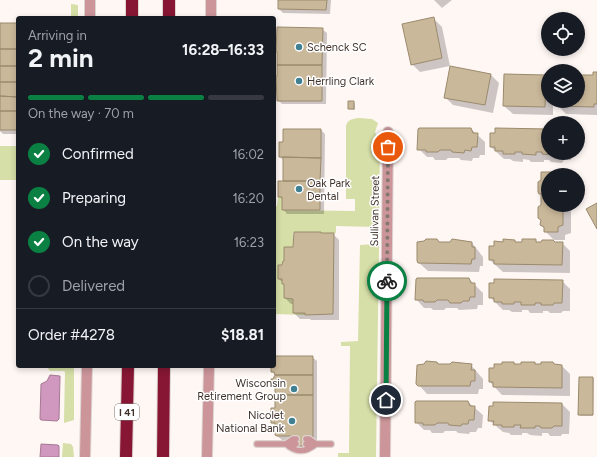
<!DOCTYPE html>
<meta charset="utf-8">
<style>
body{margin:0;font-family:Figtree,sans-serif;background:#242831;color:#f1f3f6;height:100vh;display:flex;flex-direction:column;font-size:15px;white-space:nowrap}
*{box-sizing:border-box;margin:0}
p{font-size:13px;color:#9ea1a6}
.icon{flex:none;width:22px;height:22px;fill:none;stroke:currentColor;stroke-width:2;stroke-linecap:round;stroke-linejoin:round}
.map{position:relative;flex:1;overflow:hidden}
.side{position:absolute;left:16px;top:16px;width:260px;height:352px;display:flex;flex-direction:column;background:#171b24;border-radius:4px;box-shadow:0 2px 6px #0003}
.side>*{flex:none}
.tools{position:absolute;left:541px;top:12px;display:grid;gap:8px}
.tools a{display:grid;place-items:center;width:44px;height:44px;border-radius:50%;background:#171b24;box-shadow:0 2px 6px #0003;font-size:20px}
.pin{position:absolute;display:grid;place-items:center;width:34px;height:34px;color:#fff;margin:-17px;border:2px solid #fff;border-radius:50%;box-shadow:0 1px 4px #0007}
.courier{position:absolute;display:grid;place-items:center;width:40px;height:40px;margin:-20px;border:3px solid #0b8043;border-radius:50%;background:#fff;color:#222;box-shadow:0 1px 5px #0007}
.head em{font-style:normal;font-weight:700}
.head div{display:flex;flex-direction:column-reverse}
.head{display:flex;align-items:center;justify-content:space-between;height:68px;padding:0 12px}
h1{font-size:26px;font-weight:700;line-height:30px}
.bar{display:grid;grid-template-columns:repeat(4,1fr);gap:6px 4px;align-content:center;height:48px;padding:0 12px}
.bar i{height:5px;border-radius:3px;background:#363941}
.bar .selected{background:#0b8043}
.bar p{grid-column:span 4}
.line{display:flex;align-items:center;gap:10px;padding:0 12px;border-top:1px solid #363941}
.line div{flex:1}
ol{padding:0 12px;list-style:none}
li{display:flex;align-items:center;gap:12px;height:44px}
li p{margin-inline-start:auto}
li .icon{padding:4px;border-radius:50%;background:#0b8043;color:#fff;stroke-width:4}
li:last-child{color:#9ea1a6}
li i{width:22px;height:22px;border:2px solid #363941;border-radius:50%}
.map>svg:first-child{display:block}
.green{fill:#d6dfa7}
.water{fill:#d097bf;stroke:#a57993}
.shadow{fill:#0003}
.building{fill:#cab89a;stroke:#9b8a6d}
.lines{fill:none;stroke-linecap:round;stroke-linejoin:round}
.service-casing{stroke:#ddd4d0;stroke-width:8}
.minor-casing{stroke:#ddd4d0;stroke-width:12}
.tertiary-casing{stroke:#ddd4d0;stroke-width:12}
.motorway-casing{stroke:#ddd4d0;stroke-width:14}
.service{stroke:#cb959a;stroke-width:5.5}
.minor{stroke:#cb959a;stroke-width:10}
.tertiary{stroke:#cb959a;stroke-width:10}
.motorway{stroke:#861633;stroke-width:12}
.done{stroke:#847872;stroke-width:4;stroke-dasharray:0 7.2}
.route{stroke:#0b8043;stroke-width:5}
.poi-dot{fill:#3f8193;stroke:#fff;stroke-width:1.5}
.labels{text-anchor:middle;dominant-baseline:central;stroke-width:3;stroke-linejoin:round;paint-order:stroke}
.shield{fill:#fff;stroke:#7a706b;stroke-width:1}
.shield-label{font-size:10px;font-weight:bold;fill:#41332c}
.poi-label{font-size:11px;fill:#41332c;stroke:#fff;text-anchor:start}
.street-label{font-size:11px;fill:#41332c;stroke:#fff}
</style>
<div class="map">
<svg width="597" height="457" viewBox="0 0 597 457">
<rect width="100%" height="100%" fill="#fff7f4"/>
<path class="green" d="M71 4 78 5V18H71Z
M359 118 372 119 378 123 375 132 380 143 379 225 375 227 336 226V233H321L320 232H293V247H284V261H283L278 279H282L284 284V298L293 299V312L305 313V315L274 314V206H277L278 197H282V210L355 211V199H346V126C348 119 352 119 359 118Z
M0 146H18V180H0Z
M375 244 379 246 376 457H338V453H349L350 346H341V342L358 341 360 245Z
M46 366H74V420L64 423V420L65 372 64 371H50Z
M63 443 71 444 73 447 74 457H62Z"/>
<path class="water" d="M50 375 60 376V377L59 419 57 421 41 420 40 419 41 384 47 381Z
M41 444 58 445 59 446V457H40Z"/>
<path class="shadow" d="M279 0H331L330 14 283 13 279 9Z
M434 0H452L442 8Z
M433 18 442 27 450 66 420 72 412 64Z
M0 24H18V134H3L0 131Z
M322 29 327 33 326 104H282L278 100Z
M597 73V115L566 114 558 106V101H578V76H594Z
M491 75 499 83 493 113 453 105 445 97Z
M545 76 548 79V101H553V115L513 114 504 106Z
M349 102 355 103V110L349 109Z
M471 129 485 142V155H480L479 158H473L472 161 461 160 459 158H448L446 160H435L433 157H427L419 149Z
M321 130 325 134 324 214H287L283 209V200L279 196 284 182V161L280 157 284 143Z
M548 130V153H571V160H564L562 163 551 162 549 160H544V162H531L529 160 523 159V162L513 161 510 159H504L491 147Z
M542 173 563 175H548V205H571V233L565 235V240H554L545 231V229L541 225 542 195 540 193Z
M322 234H333L339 240V320H311L310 319H300L294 313V304H291L285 298V285L279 279 283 266 294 248Z
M535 240 538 243H562L570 251V273L503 272 490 260 495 247 504 243 514 241 517 243Z
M439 243H472L483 257V266H480L479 272 428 271 419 263Z
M469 279 483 293V305H478L477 309 459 310 457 308H446L444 310H433L431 308H424L416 299Z
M562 281 570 289V311H563L561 313H550L548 311H543V313H530L528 310H522V312H512L509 310H503L490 297Z
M312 357 317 361V441L310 450H301L297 445V440H282L276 435V426L272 423 275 417 276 387 272 383 276 378V375L272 372Z
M503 363H514L516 365 535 363 537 365 562 366 570 374V396L502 395 490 382 495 369 503 365Z
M439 365H471L483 379V389H479L478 394H427L419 385Z
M580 378H593L594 379 593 416H581L579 415Z
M468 402 483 415 482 428H478L476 432H470L469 434 458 433 456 431H445L443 433H432L430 430H424L416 422Z
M562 404 570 412 569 434H562L561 436H550L548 433H542V436L530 435 527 433H522V435H511L509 433 503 432 489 420Z"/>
<path class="building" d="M278 0H327L326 10 278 9Z
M434 17 442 58 411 65 402 24Z
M0 23H18V49H0Z
M277 27 323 28 322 65H277V52H276Z
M0 49H18V66H0Z
M277 65H322V101H277L276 76H277Z
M0 66H18V82H0Z
M450 66 491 74 485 105 444 98Z
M593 72H597V104H594V107L557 106V101H578V75H593Z
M504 74 546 75 545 107 503 106Z
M0 82H18V97L0 96Z
M0 96 18 97V111H0Z
M348 101H354V109H348Z
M0 111H18V130H0Z
M419 128H471L473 133H478L477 147H472L471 151 465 150 464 153 452 152 451 150H440L438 152H426V150H417L418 129Z
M495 128 548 129V153H555L554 155 542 154V152H536V155L522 154V152H515V154H503V151H495V147H490V133H495Z
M283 129H321V158L279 157V142H283Z
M283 157 321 158 320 181H283Z
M541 172H561L562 173 563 175H548V205H563V225L558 227V232H544V227L540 225 541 220 538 218V207L541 205V194H539L538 192V182L541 180Z
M278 181H320V210H282V197H278Z
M597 203V229L586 209Z
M294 232H321V233H334L333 314 305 315V313H293V299L284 298V284H282V279H278V265H282L283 261H284V247H293Z
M426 239H437L439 242H450L452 239 472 242V247H475V259H472L471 264 418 263 417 261V242L424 241Z
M503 239 515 240V242H522V239H536V242H541L542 240H553L555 242H563L562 265 494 264V260H489V246H494V241L503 242Z
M417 278H469L471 283H475V297H470L469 301H463L461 303H450L448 300H437L435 302H424L423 300H415L416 279Z
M494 279 563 280 562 303H554L553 305H541V303H535V305H521V302H514V304H502V302H494V298H489V283H494Z
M275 356H313V375H275L274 372H271V367H275Z
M426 361 437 362 438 364H450L452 362 472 364 471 370H475V381H471L470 386H418L416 384 417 365 424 364Z
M502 362H514V364H521V362H535V364H541V362H553L554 364 562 365V388L493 387V382H489V368H494V364H502Z
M275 375H313V395H275V384H271V379H273Z
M579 377H593V415H578Z
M275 395H313V437H306V446H296V436H277L275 435V423H271V419L274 417V414L271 412V408H275Z
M416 401H468L470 406H475L474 420H469L468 424H462L461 426 449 425 448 423H437L435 425H423V423H415V402Z
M493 402 562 403V426H554L552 428H541L540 426H535V428H520L521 425H514V427H502V425H493L494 421H488L489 406H493Z"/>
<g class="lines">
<g class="service-casing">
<path id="service" d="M296 439H293L286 444C296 453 305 453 316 444L309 439H306
M257 444H296
M306 444H331"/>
</g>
<g class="minor-casing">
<path id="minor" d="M211 18V0
M207 457 209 366
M385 457 388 132"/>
</g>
<g class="tertiary-casing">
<path id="tertiary" d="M90 18V0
M85 457 87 366"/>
</g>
<g class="motorway-casing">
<path id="motorway" d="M132 18V0
M169 18V0
M126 457 128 366
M163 457 164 366"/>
</g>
<use href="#service" class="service"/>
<use href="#minor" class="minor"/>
<use href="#tertiary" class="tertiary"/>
<use href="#motorway" class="motorway"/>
</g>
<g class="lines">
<path class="done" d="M387 281 388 147"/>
<path class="route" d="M386 400 387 281"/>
</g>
<g class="poi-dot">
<circle cx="299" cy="47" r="4"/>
<circle cx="299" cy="81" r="4"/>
<circle cx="299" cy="189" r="4"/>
<circle cx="294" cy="389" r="4"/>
<circle cx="292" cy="421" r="4"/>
</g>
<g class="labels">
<rect class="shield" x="115" y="404" width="24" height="16" rx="3"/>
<g class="shield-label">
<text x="127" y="412">I 41</text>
</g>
<g class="poi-label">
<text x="307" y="47">Schenck SC</text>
<text x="307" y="81">Herrling Clark</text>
<text x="307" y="183">Oak Park<tspan x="307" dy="13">Dental</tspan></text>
<text x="286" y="383" text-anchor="end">Wisconsin<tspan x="286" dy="13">Retirement Group</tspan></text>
<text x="284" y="415" text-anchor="end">Nicolet<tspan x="284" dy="13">National Bank</tspan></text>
</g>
<g class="street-label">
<text transform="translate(375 211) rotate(-89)">Sullivan Street</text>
</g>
</g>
</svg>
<div class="tools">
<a><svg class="icon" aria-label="locate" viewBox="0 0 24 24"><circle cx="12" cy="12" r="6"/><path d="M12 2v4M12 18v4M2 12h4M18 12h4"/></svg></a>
<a><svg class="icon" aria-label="layers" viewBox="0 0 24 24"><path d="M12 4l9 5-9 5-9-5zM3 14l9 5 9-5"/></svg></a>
<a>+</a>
<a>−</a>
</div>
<div class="pin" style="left:388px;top:147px;background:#ea580c"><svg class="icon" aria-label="bag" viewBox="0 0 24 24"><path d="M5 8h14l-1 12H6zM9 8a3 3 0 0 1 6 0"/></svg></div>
<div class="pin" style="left:386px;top:400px;background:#1f2937"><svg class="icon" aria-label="home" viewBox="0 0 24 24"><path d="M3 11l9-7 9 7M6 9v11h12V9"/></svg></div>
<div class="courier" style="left:387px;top:281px"><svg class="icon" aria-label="bike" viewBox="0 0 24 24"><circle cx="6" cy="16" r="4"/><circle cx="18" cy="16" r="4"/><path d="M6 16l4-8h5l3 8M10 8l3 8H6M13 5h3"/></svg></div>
<section class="side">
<div class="head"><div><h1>2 min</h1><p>Arriving in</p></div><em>16:28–16:33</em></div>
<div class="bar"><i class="selected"></i><i class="selected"></i><i class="selected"></i><i></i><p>On the way · 70 m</p></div>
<ol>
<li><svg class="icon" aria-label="check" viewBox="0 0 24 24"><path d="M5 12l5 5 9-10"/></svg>Confirmed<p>16:02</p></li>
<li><svg class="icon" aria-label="check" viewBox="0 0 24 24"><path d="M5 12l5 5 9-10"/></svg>Preparing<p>16:20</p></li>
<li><svg class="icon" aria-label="check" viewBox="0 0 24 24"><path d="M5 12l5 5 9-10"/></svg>On the way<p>16:23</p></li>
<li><i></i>Delivered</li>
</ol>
<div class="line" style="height:52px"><div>Order #4278</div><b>$18.81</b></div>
</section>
</div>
